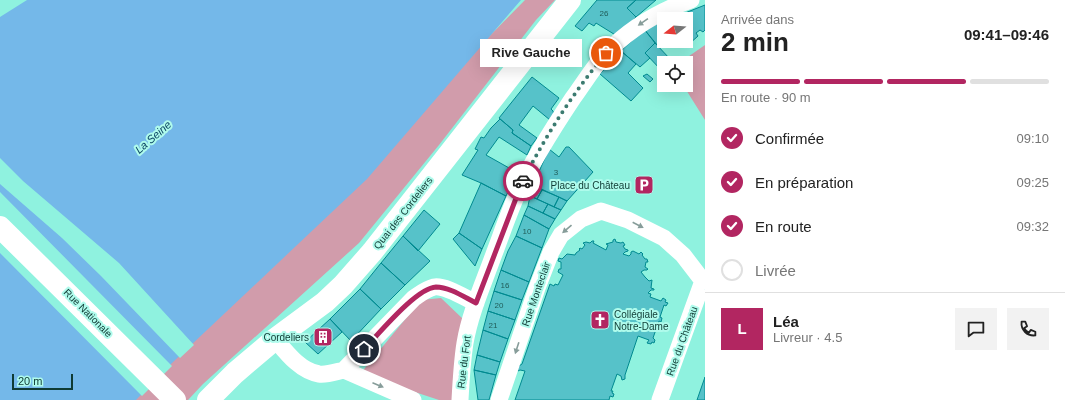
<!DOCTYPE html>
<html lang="fr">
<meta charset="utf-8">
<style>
body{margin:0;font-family:Helvetica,sans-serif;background:#f2f2f2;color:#222;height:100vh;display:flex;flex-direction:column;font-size:15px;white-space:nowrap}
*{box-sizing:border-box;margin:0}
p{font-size:13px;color:#767676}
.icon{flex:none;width:22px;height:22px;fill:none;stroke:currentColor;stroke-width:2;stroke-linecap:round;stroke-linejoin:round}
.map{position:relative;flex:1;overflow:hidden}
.panel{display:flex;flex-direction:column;background:#fff;width:360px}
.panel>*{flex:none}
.needle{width:26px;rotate:253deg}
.buttons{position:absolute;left:657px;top:12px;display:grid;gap:8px}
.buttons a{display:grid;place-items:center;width:36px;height:36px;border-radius:0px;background:#fff;box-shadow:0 4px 16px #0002;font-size:20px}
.scale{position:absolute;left:12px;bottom:10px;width:61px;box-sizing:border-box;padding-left:4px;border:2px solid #0f3b34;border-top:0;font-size:11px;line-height:14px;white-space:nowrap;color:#0f3b34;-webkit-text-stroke:3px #affbec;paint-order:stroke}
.pin{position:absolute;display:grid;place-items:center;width:34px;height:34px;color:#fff;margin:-17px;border:2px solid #fff;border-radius:50%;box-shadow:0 1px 4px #0007}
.courier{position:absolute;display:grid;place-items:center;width:40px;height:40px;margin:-20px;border:3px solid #b22661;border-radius:50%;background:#fff;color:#222;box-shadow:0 1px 5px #0007}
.bubble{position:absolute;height:28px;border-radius:0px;background:#fff;box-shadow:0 4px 16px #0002;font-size:13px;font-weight:700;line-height:28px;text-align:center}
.overview em{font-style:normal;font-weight:700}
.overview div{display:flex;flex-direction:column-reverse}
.overview{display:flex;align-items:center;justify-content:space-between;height:68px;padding:0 16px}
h1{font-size:26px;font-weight:700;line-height:30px}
.bar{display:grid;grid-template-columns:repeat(4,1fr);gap:6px 4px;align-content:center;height:48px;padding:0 16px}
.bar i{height:5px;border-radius:3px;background:#e0e0e0}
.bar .on{background:#b22661}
.bar p{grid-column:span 4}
.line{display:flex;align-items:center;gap:10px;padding:0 16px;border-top:1px solid #e0e0e0}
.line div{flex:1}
.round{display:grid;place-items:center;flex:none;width:42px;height:42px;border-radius:0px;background:#f2f2f2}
ol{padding:0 16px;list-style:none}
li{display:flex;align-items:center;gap:12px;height:44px}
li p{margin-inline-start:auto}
li .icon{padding:4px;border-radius:50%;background:#b22661;color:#fff;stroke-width:4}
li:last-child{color:#767676}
li i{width:22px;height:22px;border:2px solid #e0e0e0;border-radius:50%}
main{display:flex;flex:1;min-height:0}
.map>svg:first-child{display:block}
.green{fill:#d19cab}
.water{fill:#74b8e9}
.pier{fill:#8ff2df}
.building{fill:#56c2c9;stroke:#008a90}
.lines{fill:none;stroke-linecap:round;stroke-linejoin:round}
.street{stroke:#fff;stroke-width:17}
.secondary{stroke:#fff;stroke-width:22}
.oneway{fill:#879d9a}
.done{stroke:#3c7b70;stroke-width:4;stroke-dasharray:0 7.2}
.route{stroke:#b22661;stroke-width:5}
.labels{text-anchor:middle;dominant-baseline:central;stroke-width:4;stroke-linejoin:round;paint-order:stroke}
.number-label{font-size:8px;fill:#215d59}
.poi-label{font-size:10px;fill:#0f3b34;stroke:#affbec;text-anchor:end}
.street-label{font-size:10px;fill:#0f3b34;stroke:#affbec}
.water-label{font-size:11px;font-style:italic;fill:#063f5f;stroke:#affbec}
</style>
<main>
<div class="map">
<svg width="705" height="400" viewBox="0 0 705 400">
<rect width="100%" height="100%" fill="#8ff2df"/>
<path class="green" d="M525 0H555L536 20 439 145 359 243 203 384 188 400H124L412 115Z
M705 45V120L683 85H686V63H679Z
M441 298 463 319 452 400H439L360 374 421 300Z"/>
<path class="water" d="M27 0H521L367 179 172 363 136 400H0V17Z"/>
<path class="pier" d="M0 158 23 181 119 263 194 345 180 358 101 276 62 238 0 184Z
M0 192 172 366 142 396 0 253Z"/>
<path class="building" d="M597 0H636L627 8 636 17 617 36 596 23 594 26 589 23 582 31 575 26Z
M636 0H656L636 17 627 8Z
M705 5V30L703 32 700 30 696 33 698 36 688 45 685 41 686 19H670Z
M664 21V41H669L658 46 644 29Z
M644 29 655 43 645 53 650 58 640 67 621 51Z
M655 43 671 60 669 63H664V69L662 71 645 53Z
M621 51 636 64 628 73 643 88 631 101 600 74Z
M647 74 653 79 650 82 643 76Z
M532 77 559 98 551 109 553 111 554 116 550 120 533 106 519 125 537 138 531 146 512 133 513 130 499 118Z
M500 119 513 130 512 133 531 146 527 155 499 137 486 155 518 173 506 196 481 183 462 175 478 150 475 149 481 137 484 138 491 128Z
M566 147H569L593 172 567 201 533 185 549 149 559 157Z
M481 183 506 196 482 249 459 233Z
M533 185 542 190 537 199 529 195Z
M542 190 559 197 554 207 537 199Z
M530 196 548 204 543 213 528 206Z
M559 197 567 201 561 210 554 207Z
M548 204 561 210 555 219 543 213Z
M528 206 555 219 549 229 524 215Z
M424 210 440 224 418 251 403 236Z
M524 215 549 229 542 248 516 236Z
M459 233 482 249 475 266 453 239Z
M403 236 430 261 405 285 381 263Z
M516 236 542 248 529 282 501 270 508 251Z
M615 239 616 242 621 243 623 242 625 245 623 246 625 249 628 250V251L625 252 623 254 629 256 631 254V252L633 251 639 254 641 252 643 254 642 255 645 259H647L648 262H646L645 267 648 269 647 270H644L641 272 645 277 649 281 652 280 651 288 654 289V290H651L648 293 651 294 650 297 661 301 663 298 666 300 665 302 668 303 666 306 664 305 660 317 662 318 661 322 659 321 653 338 655 340 654 343 652 342 651 344 647 343 649 340 638 336 625 375V379L622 380 621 376 617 374 611 391H613L612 393 614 394 613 397 610 396 609 400H515L525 371 520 370 518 371 516 368 522 364 550 284 554 286 555 284 558 285 563 275 558 272 559 269H561V262L558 261 559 258 562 259 567 254 575 255 576 253 580 250 579 249 580 248 582 249 585 245 583 243 586 242 590 243 592 241H594L593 243 606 250 608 245 606 244 613 242V240Z
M381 263 405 285 381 309 360 289Z
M501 270 529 282 522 300 494 291Z
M360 289 381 309 351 341 330 319Z
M494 291 522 300 515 320 488 311Z
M488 311 515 320 508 339 483 330Z
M330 319 342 332 318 354 305 342Z
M483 330 508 339 500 362 477 355Z
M477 355 500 362 496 375 474 370Z
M474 370 496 375 489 400H478Z
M705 377V400H697Z"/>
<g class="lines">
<path class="street" d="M275 339C286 352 300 371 319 374 327 375 335 372 344 370L413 400
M344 370 414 298C420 294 426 289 434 287 445 285 465 298 476 303
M460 400C461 381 462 362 465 343 470 313 484 282 494 254 502 233 509 212 518 192 533 159 553 128 573 98 584 83 594 66 607 52 631 28 659 11 691 0
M499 400 537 288 551 252 561 235 581 219 601 211 628 220 664 238 683 255 703 281
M660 400 703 281"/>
<path class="secondary" d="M0 227 175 400
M208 400 235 373 275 339 325 302 343 285 372 252 570 0"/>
</g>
<defs><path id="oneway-solid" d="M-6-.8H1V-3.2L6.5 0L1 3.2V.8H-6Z"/></defs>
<g class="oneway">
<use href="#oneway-solid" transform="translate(643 22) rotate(145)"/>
<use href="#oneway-solid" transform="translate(638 225) rotate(27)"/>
<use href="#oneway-solid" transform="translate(567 229) rotate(139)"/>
<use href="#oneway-solid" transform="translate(517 348) rotate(108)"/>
<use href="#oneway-solid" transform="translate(378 385) rotate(23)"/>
</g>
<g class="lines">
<path class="done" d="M523 181C545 136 574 92 606 53"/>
<path class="route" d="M364 349C378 335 416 288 436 287 449 287 464 297 476 303L518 193 523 181"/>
</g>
<defs>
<g id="parking-square" transform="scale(1)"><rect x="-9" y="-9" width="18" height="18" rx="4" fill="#b22661" stroke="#affbec"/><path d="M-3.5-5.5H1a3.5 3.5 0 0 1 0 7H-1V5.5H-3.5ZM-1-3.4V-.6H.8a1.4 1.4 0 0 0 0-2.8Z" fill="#fff"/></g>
<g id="church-square" transform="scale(1)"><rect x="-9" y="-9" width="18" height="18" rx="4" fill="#b22661" stroke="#affbec"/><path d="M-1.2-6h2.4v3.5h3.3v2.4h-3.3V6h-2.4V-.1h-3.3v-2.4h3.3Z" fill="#fff"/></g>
<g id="building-square" transform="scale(1)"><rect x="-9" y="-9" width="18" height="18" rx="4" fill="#b22661" stroke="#affbec"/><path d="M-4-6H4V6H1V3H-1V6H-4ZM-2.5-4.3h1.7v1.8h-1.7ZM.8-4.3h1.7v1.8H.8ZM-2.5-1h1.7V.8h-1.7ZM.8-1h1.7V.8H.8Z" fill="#fff"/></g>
</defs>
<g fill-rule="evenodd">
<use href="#parking-square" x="644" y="185"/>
<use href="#church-square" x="600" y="320"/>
<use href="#building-square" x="323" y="337"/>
</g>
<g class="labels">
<g class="number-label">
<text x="604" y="13">26</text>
<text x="556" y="172">3</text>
<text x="527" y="231">10</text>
<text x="505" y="285">16</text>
<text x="499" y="305">20</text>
<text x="493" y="325">21</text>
</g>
<g class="poi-label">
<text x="630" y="185">Place du Château</text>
<text x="614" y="314" text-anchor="start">Collégiale<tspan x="614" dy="12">Notre-Dame</tspan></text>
<text x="309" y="337">Cordeliers</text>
</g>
<g class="street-label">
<text transform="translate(403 213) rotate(-52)">Quai des Cordeliers</text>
<text transform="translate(536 294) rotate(-71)">Rue Monteclair</text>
<text transform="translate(88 313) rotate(45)">Rue Nationale</text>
<text transform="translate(682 341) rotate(-70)">Rue du Château</text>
<text transform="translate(464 362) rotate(-83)">Rue du Fort</text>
</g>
<g class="water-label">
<text transform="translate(153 137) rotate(-41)">La Seine</text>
</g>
</g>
</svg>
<div class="buttons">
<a><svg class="needle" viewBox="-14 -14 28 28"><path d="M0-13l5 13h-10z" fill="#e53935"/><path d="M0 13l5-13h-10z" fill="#767676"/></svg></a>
<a><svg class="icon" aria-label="locate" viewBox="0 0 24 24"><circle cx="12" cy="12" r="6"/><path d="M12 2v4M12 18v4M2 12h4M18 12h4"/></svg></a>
</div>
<div class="scale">20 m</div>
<div class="pin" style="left:606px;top:53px;background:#ea580c"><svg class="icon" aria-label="bag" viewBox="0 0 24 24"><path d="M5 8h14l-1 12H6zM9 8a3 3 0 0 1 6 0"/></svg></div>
<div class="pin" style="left:364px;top:349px;background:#1f2937"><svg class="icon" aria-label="home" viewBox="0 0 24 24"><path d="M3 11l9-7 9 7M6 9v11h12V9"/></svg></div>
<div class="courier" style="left:523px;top:181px"><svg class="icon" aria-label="car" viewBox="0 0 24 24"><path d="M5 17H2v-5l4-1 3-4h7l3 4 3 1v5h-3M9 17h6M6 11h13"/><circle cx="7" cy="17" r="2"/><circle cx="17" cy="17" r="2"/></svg></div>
<div class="bubble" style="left:480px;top:39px;width:102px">Rive Gauche</div>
</div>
<section class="panel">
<div class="overview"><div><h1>2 min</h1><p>Arrivée dans</p></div><em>09:41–09:46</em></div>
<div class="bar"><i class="on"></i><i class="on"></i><i class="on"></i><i></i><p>En route · 90 m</p></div>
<ol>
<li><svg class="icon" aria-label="check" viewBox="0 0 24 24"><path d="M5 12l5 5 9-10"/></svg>Confirmée<p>09:10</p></li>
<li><svg class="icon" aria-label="check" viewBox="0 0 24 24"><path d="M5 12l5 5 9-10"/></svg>En préparation<p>09:25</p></li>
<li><svg class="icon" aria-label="check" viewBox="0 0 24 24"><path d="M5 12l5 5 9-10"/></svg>En route<p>09:32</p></li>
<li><i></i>Livrée</li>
</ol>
<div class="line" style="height:72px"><b class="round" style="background:#b22661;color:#fff">L</b><div><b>Léa</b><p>Livreur · 4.5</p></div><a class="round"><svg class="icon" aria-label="chat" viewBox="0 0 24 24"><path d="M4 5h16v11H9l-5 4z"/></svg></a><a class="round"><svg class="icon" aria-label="phone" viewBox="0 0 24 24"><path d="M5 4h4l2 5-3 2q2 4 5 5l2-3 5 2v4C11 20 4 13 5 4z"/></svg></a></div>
</section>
</main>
